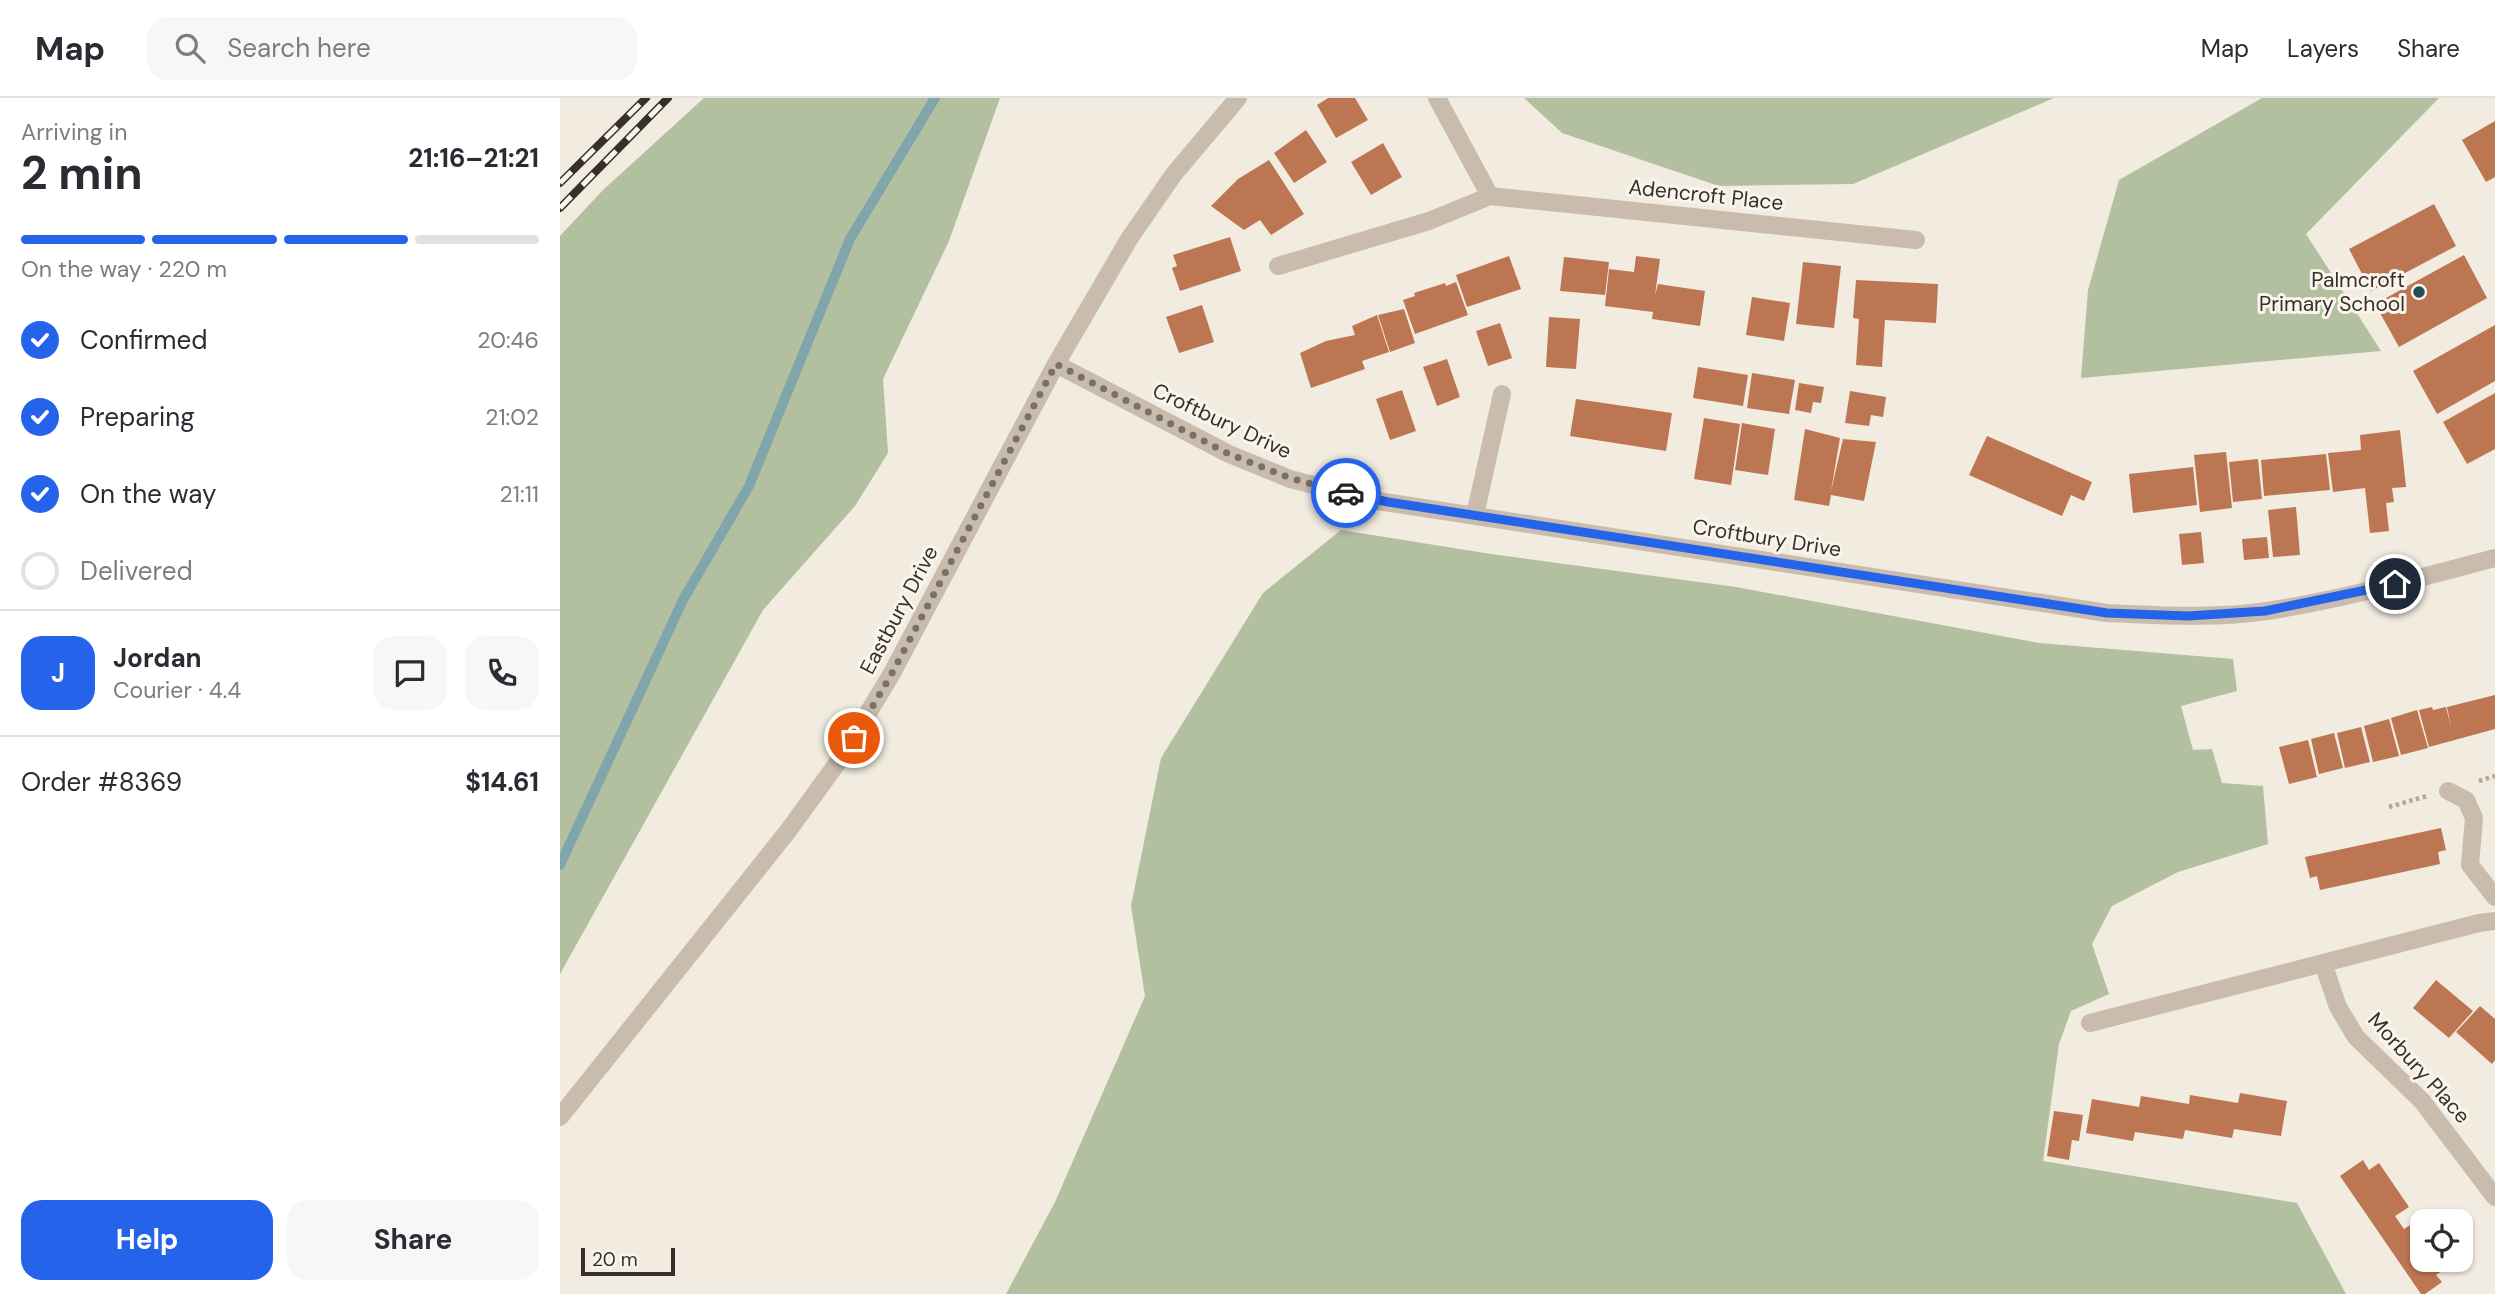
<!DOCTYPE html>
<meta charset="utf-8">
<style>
body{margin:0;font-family:"DM Sans",sans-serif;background:#f7f7f7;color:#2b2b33;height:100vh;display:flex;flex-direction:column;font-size:26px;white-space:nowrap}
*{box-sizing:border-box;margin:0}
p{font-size:23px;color:#7c7c81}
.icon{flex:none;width:38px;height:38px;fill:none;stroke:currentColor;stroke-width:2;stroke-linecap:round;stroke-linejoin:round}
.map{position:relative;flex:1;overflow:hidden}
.panel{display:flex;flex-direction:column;background:#fff;width:560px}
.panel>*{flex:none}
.controls{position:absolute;left:1850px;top:1111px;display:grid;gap:14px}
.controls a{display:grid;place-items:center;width:63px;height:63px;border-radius:14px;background:#fff;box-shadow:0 2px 5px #0004;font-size:35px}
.scale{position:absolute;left:21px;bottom:18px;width:94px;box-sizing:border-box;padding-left:7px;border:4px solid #37302a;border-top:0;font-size:19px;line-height:24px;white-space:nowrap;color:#37302a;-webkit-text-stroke:5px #f9f4ec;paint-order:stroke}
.pin{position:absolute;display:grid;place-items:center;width:60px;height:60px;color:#fff;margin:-30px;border:4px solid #fff;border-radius:50%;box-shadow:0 2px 7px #0007}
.courier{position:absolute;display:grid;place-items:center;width:70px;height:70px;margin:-35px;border:5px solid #2563eb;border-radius:50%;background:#fff;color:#222;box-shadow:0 2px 9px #0007}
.overview em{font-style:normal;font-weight:700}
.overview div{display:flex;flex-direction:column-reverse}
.overview{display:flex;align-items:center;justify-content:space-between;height:119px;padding:0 21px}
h1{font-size:46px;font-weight:700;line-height:52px}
.bar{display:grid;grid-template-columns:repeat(4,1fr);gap:10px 7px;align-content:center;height:84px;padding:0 21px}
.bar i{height:9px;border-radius:5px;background:#e1e1e2}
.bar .current{background:#2563eb}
.bar p{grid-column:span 4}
.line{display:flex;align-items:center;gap:18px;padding:0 21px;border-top:2px solid #e1e1e2}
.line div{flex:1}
.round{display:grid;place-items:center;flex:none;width:74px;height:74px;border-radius:21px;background:#f7f7f7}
ol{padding:0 21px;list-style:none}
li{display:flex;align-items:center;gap:21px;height:77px}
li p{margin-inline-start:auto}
li .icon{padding:7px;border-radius:50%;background:#2563eb;color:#fff;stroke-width:4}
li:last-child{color:#7c7c81}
li i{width:38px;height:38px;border:4px solid #e1e1e2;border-radius:50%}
.action{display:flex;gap:14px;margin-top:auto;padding:14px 21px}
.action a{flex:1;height:80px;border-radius:21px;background:#2563eb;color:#fff;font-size:28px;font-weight:700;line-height:80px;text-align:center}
.action a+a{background:#f7f7f7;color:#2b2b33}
header{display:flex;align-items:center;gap:42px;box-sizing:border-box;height:98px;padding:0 35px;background:#fff;border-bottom:2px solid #e1e1e2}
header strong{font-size:33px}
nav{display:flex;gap:38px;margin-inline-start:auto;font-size:24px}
.search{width:490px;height:63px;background:#f7f7f7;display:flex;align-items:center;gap:18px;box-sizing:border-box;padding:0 24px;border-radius:21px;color:#7c7c81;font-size:26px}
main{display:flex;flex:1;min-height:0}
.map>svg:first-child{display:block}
.green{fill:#b2c0a0}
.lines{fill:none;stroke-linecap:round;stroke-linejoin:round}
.stream{stroke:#80a6ac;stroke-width:10}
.building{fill:#bd7652}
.path{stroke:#b5a696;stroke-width:4.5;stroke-dasharray:3.5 3.5;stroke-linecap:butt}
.service{stroke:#c9bcac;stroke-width:18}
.minor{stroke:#c9bcac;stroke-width:18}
.tertiary{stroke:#c9bcac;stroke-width:18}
.rail-casing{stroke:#37302a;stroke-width:8}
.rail{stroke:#f9f4ec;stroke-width:5;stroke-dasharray:16;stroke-linecap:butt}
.done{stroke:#78716a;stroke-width:7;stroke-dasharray:0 12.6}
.route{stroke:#2563eb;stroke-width:9}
.poi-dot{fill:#234e56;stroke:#f9f4ec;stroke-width:2.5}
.labels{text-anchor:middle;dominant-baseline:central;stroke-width:6;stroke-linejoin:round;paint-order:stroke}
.street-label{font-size:21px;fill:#37302a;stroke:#f9f4ec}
.poi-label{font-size:21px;fill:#37302a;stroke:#f9f4ec;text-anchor:end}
</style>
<header>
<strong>Map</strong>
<div class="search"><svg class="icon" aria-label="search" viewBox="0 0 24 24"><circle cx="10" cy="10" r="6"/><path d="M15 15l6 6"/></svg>Search here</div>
<nav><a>Map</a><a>Layers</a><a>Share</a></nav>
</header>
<main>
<section class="panel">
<div class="overview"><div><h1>2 min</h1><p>Arriving in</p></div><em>21:16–21:21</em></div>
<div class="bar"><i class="current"></i><i class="current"></i><i class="current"></i><i></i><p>On the way · 220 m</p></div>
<ol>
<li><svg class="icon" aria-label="check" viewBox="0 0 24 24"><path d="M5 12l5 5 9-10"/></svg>Confirmed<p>20:46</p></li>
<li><svg class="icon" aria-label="check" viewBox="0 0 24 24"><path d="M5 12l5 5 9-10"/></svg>Preparing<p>21:02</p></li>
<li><svg class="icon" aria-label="check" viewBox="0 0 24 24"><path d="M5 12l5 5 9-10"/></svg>On the way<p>21:11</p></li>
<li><i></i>Delivered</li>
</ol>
<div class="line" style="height:126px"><b class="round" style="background:#2563eb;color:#fff">J</b><div><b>Jordan</b><p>Courier · 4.4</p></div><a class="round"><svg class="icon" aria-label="chat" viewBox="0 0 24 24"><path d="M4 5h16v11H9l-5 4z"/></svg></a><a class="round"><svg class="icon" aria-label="phone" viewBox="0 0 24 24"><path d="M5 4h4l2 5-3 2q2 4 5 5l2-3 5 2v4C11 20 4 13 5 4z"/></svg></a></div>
<div class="line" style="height:91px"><div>Order #8369</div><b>$14.61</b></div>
<div class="action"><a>Help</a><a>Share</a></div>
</section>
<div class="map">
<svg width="1935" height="1196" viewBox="0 0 1935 1196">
<rect width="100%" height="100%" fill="#f1ebe0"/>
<path class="green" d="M144 0H440L389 143 323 281 328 355 295 408 203 512 0 876V138L43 92Z
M964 0H1494L1293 86 1159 88 1002 35Z
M1702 0H1879L1746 136 1821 253 1521 280 1528 192 1559 82Z
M781 432 931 456 1176 489 1479 545 1673 561 1677 593 1621 608 1633 652 1652 651 1662 685 1703 688 1708 746 1618 774 1552 808 1532 846 1549 896 1511 913 1499 946 1483 1063 1737 1105 1786 1196H446L495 1104 585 898 571 808 601 660 703 495Z"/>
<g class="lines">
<path class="stream" d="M0 767 123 502 189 388 290 141 375 0"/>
</g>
<path class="building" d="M768 0H795L808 22 776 40 757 7Z
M1935 23V79L1926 84 1902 42Z
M746 32 767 64 734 85 714 55Z
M823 45 842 79 811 97 791 64Z
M709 62 744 116 711 137 700 122 684 132 651 108 678 81Z
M1874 106 1896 148 1811 193 1789 151Z
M670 139 681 173 620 193 612 170 617 168 613 157Z
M1904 157 1927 200 1839 249 1815 206Z
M949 158 961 191 907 209 896 177Z
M1076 158 1100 161 1095 197 1098 186 1145 193 1140 228 1092 221 1093 214 1045 208 1049 171 1074 174Z
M1004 159 1049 164 1045 197 1000 193Z
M1243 164 1281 168 1274 230 1236 226Z
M1296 182 1378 186 1376 225 1325 222 1322 269 1296 267 1299 221 1293 220Z
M896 184 908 217 855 236 843 202 855 198 854 195 885 185 886 188Z
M1192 199 1230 205 1224 243 1186 237Z
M642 207 654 244 619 255 606 219Z
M844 211 855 245 830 254 818 217Z
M817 217 829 254 802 263 805 271 751 290 740 255 766 243 795 237 792 228Z
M989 219 1020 221 1016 271 986 269Z
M940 225 952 260 928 268 916 233Z
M1935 227V283L1877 316 1853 273Z
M887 261 900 299 877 308 863 269Z
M1138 269 1188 277 1183 308 1133 300Z
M1192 275 1235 282 1229 316 1187 310Z
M1239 285 1264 289 1261 305 1253 304 1251 315 1235 312Z
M842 292 856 333 830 342 816 301Z
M1290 293 1326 299 1323 319 1311 317 1309 328 1285 325Z
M1935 295V351L1907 366 1883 324Z
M1016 301 1112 315 1106 353 1010 338Z
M1144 320 1180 326 1171 387 1134 381Z
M1182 325 1215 331 1208 377 1175 372Z
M1245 331 1280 340 1271 393 1283 341 1316 344 1304 403 1271 397 1269 408 1234 402Z
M1840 332 1846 389 1832 390 1834 404 1826 405 1829 433 1810 435 1805 390 1773 394 1768 355 1801 352 1800 337Z
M1427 338 1532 384 1524 403 1511 397 1502 418 1409 377Z
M1666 354 1672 410 1640 414 1634 357Z
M1766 356 1770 392 1704 398 1701 362Z
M1698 361 1702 401 1673 404 1669 364Z
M1633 369 1637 407 1573 415 1569 376Z
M1736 409 1740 457 1713 459 1708 412Z
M1641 434 1644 465 1622 467 1619 436Z
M1707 439 1709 460 1684 462 1682 441Z
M1935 597V631L1869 649 1859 612 1872 609 1873 612 1886 609 1891 629 1887 609Z
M1857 612 1868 650 1841 657 1831 620Z
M1829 621 1839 658 1813 664 1804 628Z
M1801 629 1810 664 1785 670 1777 635Z
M1774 635 1783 670 1759 676 1751 641Z
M1748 642 1757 679 1729 686 1719 649Z
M1881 730 1886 752 1878 754 1880 766 1760 792 1757 778 1750 780 1745 759Z
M1876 882 1913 913 1889 940 1853 910Z
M1920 908 1935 921V962L1932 966 1896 934Z
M1680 995 1727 1003 1721 1038 1674 1031 1672 1040 1625 1032 1623 1041 1575 1034 1573 1043 1526 1035 1532 1001 1579 1009 1581 998 1629 1006 1630 997 1678 1005Z
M1494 1013 1523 1017 1519 1043 1512 1042 1509 1062 1487 1058Z
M1803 1062 1809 1072 1819 1065 1849 1109 1835 1118 1844 1131 1857 1123 1862 1130V1162H1884L1889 1168 1876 1177 1882 1184 1865 1196H1861L1780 1078Z"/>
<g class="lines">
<path class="path" d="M1919 683 1935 678
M1829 709 1867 698"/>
<path class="service" d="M915 417 942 296
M1888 693 1906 702 1914 720 1910 767 1935 799"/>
<path class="minor" d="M877 0 930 98
M718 168 869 123 930 98 1356 142
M1763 865 1778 909 1796 939 1862 1003 1935 1099
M1530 925 1919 825 1935 823"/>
<path class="tertiary" d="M496 266 669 356 730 381 818 403 1547 515C1600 517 1654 521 1707 513 1784 501 1859 480 1935 460
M0 1019 228 733 281 660 331 577 496 266 569 141 614 76 678 0"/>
<g class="rail-casing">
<path id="rail" d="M0 85 86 0
M0 110 108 0"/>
</g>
<use href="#rail" class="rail"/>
</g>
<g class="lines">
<path class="done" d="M294 640 331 577 496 266 669 356 730 380 786 395"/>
<path class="route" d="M786 395 828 404 1547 515 1628 518 1705 513 1835 486"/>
</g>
<circle class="poi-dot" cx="1859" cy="194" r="7"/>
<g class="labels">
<g class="street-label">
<text transform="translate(1146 97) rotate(6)">Adencroft Place</text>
<text transform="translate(662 323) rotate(25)">Croftbury Drive</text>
<text transform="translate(1207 440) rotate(9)">Croftbury Drive</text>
<text transform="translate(339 512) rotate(-62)">Eastbury Drive</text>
<text transform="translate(1859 970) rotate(48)">Morbury Place</text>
</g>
<g class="poi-label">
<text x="1845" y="182">Palmcroft<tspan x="1845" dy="24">Primary School</tspan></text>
</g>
</g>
</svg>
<div class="controls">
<a><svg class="icon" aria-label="locate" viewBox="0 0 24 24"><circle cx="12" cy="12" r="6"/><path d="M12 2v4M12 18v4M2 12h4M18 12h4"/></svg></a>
</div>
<div class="scale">20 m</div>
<div class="pin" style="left:294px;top:640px;background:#ea580c"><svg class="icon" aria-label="bag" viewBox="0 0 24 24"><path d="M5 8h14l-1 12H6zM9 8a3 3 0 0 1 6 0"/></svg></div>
<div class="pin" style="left:1835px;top:486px;background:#1f2937"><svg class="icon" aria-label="home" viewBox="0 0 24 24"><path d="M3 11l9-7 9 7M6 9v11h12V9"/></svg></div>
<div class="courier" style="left:786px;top:395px"><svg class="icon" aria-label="car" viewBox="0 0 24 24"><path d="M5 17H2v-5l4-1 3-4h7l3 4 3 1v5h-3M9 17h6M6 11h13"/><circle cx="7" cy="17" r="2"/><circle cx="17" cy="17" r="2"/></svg></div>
</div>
</main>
